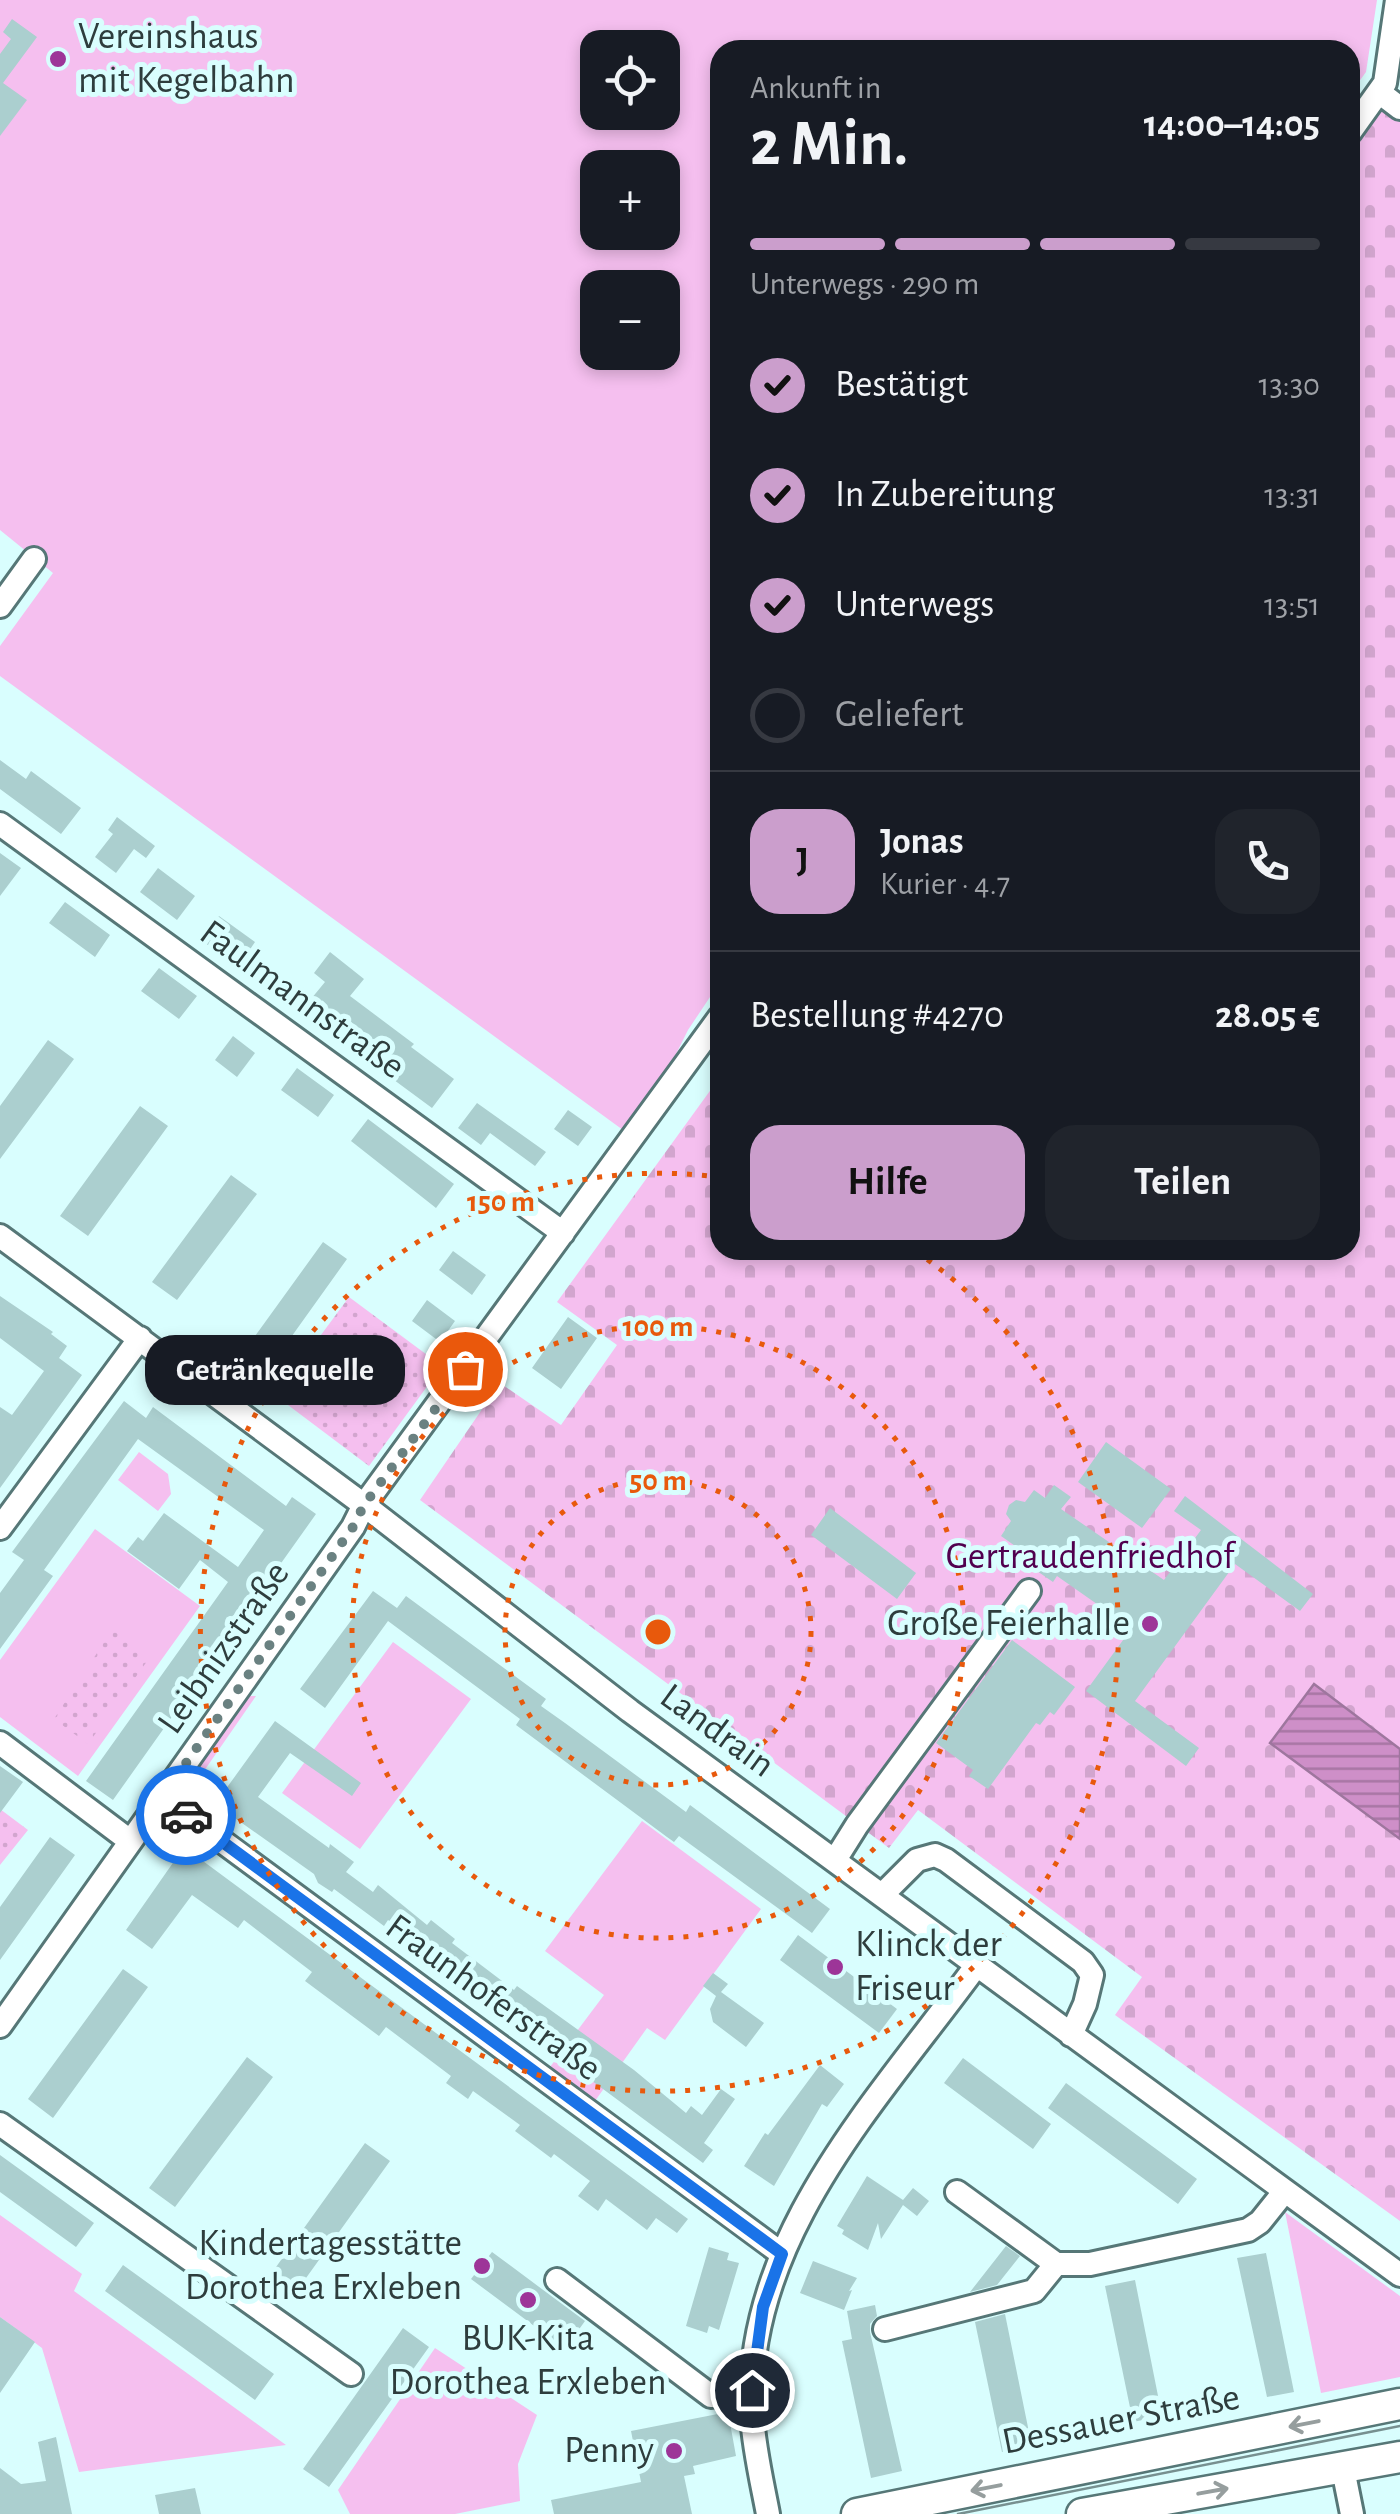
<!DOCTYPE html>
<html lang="de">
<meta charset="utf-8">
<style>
body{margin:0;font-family:"Alegreya Sans",sans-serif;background:#20242c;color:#f1f3f6;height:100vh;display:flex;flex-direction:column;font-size:38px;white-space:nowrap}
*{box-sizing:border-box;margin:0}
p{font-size:32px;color:#9ea1a6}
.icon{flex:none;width:55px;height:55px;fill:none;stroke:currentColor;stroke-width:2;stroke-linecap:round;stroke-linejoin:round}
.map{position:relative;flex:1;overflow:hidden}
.sheet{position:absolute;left:710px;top:40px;width:650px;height:1220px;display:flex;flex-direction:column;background:#171b24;border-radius:30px;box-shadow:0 5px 15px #0003}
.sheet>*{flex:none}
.fabs{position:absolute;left:580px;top:30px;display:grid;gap:20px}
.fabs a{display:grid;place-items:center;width:100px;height:100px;border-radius:20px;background:#171b24;box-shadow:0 5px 15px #0003;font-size:50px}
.pin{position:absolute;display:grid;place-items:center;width:85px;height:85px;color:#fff;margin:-42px;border:5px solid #fff;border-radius:50%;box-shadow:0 2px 10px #0007}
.courier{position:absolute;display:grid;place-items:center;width:100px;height:100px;margin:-50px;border:8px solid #1a73e8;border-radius:50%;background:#fff;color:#222;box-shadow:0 2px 12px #0007}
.bubble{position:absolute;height:70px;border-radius:30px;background:#171b24;box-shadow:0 5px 15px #0003;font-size:32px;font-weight:600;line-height:70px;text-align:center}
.head em{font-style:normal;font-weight:600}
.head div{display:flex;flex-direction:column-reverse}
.head{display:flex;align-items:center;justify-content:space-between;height:170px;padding:0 40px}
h1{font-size:65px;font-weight:600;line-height:75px}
.bar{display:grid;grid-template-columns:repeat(4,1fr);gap:15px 10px;align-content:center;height:120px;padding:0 40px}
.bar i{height:12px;border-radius:8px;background:#363941}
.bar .current{background:#cb9ecc}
.bar p{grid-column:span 4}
.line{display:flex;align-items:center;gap:25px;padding:0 40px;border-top:2px solid #363941}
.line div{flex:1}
.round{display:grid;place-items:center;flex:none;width:105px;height:105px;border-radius:30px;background:#20242c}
ol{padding:0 40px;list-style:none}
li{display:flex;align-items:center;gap:30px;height:110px}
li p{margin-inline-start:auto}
li .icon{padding:10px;border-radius:50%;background:#cb9ecc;color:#111;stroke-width:4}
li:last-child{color:#9ea1a6}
li i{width:55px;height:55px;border:5px solid #363941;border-radius:50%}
.cta{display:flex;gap:20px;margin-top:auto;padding:20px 40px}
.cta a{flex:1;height:115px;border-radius:30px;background:#cb9ecc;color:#111;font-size:40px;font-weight:600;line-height:115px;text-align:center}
.cta a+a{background:#20242c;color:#f1f3f6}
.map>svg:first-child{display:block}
.green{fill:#f5bfef;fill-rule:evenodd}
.cemetery{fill:url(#cemetery-stones)}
.park{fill:url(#park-dots)}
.water{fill:url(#water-rules);stroke:#9e769e;stroke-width:2.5}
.building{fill:#abcfcf}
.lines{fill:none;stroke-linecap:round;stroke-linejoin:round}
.minor-casing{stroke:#567777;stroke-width:28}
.major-casing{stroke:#567777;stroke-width:35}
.minor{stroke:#fff;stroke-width:22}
.major{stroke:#fff;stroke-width:30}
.tram{stroke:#779090;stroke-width:2.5}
.oneway{stroke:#969e9e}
.done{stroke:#6a8181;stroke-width:10;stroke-dasharray:0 18}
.route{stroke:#1a73e8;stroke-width:12}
.ring{fill:none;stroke:#e8590c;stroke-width:5;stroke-dasharray:5 10}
.poi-dot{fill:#9d3598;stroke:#d9fefe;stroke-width:4}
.labels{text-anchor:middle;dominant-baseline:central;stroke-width:10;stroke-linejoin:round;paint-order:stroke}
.poi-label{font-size:38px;fill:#2e3d3d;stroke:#d9fefe;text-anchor:end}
.street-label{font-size:38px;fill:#2e3d3d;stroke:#d9fefe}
.park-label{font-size:38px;fill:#51004f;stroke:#d9fefe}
.centre{fill:#e8590c;stroke:#d9fefe;stroke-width:5}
.ring-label{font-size:30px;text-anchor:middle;font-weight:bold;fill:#e8590c;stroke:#d9fefe;stroke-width:10;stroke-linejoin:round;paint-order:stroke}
</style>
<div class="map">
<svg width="1400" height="2514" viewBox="0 0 1400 2514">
<defs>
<pattern id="cemetery-stones" width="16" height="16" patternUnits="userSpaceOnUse" patternTransform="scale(2.5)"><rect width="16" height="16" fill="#f5bfef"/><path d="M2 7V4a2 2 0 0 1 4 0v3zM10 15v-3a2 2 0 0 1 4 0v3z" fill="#d2a5ce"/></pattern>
<pattern id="park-dots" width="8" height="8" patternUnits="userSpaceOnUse" patternTransform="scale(2.5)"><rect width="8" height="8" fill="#f5bfef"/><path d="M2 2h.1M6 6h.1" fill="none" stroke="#d2a5ce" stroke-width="1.8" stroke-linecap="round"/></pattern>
<pattern id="water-rules" width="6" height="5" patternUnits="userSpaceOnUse" patternTransform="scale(2.5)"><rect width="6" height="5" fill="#ce8fc8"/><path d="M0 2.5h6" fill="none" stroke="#a876a4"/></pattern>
</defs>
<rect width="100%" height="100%" fill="#d9fefe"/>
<path class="green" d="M0 0H1377L1366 72 1350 94V50H720V982L688 1030 634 1138 0 676V646L53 573 0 530ZM598 48H662V112H598ZM598 168H662V232H598ZM598 288H662V352H598Z
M139 1452 168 1474 171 1494 158 1511 118 1480Z
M95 1529 200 1606 78 1776 0 1717V1660Z
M393 1642 471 1699 360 1849 282 1793Z
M248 1696H256L186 1797V1785Z
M642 1821 761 1909 665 2040 647 2028 595 2101 550 2067 604 1995 545 1951Z
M1285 2212 1400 2296V2377L1321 2393Z
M0 2215 82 2274 74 2291 286 2445 79 2472 42 2348 0 2317Z
M435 2348 537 2415 518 2464 520 2501 455 2514H350L338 2490Z"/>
<path class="cemetery" d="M1377 82 1400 104V2221L1115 2015 1142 1977 918 1810 889 1848 420 1500 500 1383 561 1425 617 1345 557 1302 720 1077V1250H1350V124Z"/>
<path class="park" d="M349 1297 442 1366 369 1466 276 1396Z
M112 1630 150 1657 88 1744 54 1719Z
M0 1809 28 1830 0 1865Z"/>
<path class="water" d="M1314 1684 1400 1749V1839L1270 1743Z"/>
<path class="building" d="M12 19 37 37 3 83 27 100 0 136V54L11 39 3 32Z
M0 760 26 779 31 771 81 808 61 834 0 789Z
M117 817 155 846 146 858 134 849 116 873 95 857 113 834 108 830Z
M0 853 21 868 0 896Z
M158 868 195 896 177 920 140 892Z
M65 902 110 935 95 957 49 923Z
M219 916 255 942 238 967 201 940Z
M330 952 364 979 350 996 414 1044 411 1047 454 1079 432 1108 348 1046 356 1035 311 999 325 982 314 973Z
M159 968 197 996 179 1019 141 991Z
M233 1036 255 1053 237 1077 215 1060Z
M48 1040 74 1059 0 1159V1106Z
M297 1068 334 1095 318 1117 281 1090Z
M477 1103 546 1152 535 1166 490 1133 481 1145 458 1128Z
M140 1106 168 1126 88 1236 60 1216Z
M568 1110 592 1127 578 1146 554 1129Z
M368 1119 454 1184 436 1208 351 1141Z
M231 1175 257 1194 177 1300 152 1282Z
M323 1242 347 1259 269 1368 245 1350Z
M453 1251 486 1275 472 1295 439 1270Z
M0 1296 53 1332 51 1334 67 1346 59 1358 82 1375 0 1488V1407L12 1415 44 1371 0 1338Z
M427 1300 455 1321 440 1342 412 1321Z
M568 1317 597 1338 561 1389 532 1368Z
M124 1401 146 1418 153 1407 286 1506 292 1497 316 1514 113 1800 86 1781 228 1582 200 1560 179 1589 127 1551 138 1537 143 1541 164 1513 238 1567 264 1530 138 1439 44 1570 53 1576 0 1649V1593L24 1560 12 1552Z
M1106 1442 1171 1489 1142 1528 1078 1482Z
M1054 1485 1071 1497 1061 1509 1164 1580 1201 1530 1174 1511 1185 1496 1313 1594 1300 1611 1235 1564 1135 1701 1199 1748 1186 1766 1086 1691 1126 1636 1098 1617 1104 1609 1057 1576 1053 1582 1037 1571 1042 1565 1001 1536 1011 1521 1006 1514 1009 1505 1016 1500 1025 1502 1034 1490 1045 1498Z
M830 1508 916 1573 897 1599 811 1535Z
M373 1591 397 1608 406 1596 546 1699 541 1706 565 1723 686 1812 690 1805 830 1909 812 1933 679 1836 674 1842 667 1837 516 1725 520 1719 388 1621 325 1708 300 1689Z
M1012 1640 1075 1687 1054 1715 1050 1712 1040 1725 1036 1723 988 1789 969 1776 973 1770 936 1743Z
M275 1721 361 1783 352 1796 290 1753 258 1797 329 1848 330 1844 354 1862 346 1872 373 1892 378 1885 427 1925 431 1920 455 1939 452 1943 514 1990 517 1986 634 2070 686 2113 691 2106 702 2115 721 2089 735 2099 704 2143 713 2150 703 2163 411 1947 416 1940 388 1920 384 1926 334 1889 332 1892 318 1883 314 1874 215 1804Z
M0 1766 23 1782 0 1813Z
M50 1837 75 1855 0 1960V1907Z
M184 1847 688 2219 677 2233 656 2218 647 2230 606 2199 598 2211 578 2196 590 2181 554 2154 551 2158 515 2131 520 2125 473 2091 468 2099 446 2083 451 2076 386 2027 379 2036 305 1981 312 1972 244 1920 238 1928 192 1895 152 1949 126 1930Z
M798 1935 897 2009 879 2033 780 1960Z
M123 1969 148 1987 53 2118 28 2099Z
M713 1973 728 1984 721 1992 764 2023 746 2047 713 2022 710 2009 716 1996 703 1986Z
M247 2057 273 2077 175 2207 149 2188Z
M963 2058 1051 2124 1033 2149 944 2083Z
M820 2065 844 2084 827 2107 822 2104 774 2186 744 2166 765 2133 768 2135Z
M1066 2083 1197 2179 1178 2204 1048 2108Z
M365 2143 390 2161 296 2292 271 2274Z
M0 2155 94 2223 76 2247 0 2192Z
M867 2176 903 2200 913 2188 929 2201 917 2216 903 2205 881 2239 878 2223 868 2250 842 2234 844 2230 837 2226Z
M1006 2246 1020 2256 997 2285 970 2292Z
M709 2247 729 2253 727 2260 739 2263 719 2330 709 2326 707 2333 686 2326Z
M492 2252 585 2321 565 2349 471 2279Z
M1266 2253 1294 2392 1267 2397 1237 2258Z
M813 2261 857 2278 849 2291 852 2290 844 2310 800 2293Z
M123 2265 274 2374 255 2400 105 2291Z
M1135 2280 1162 2416 1133 2422 1105 2286Z
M875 2305 877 2316 870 2324V2332L902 2471 871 2478 842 2341 852 2339 847 2311Z
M1005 2314 1032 2447 1002 2452 975 2322Z
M0 2317 35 2342 0 2393Z
M403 2328 429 2347 329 2487 303 2469Z
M728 2412 736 2456 693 2466 695 2474 684 2476 692 2514H554L551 2500 641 2482 631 2431Z
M56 2437 72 2514H0V2468L21 2484 46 2481 38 2442Z
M195 2488 201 2514H159L155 2495Z"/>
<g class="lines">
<g class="minor-casing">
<path id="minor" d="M1379 92 1400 108
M1350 132 1385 83 1397 0
M0 606 34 559
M0 824 563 1233
M0 1236 364 1505 630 1711 1400 2275
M0 1528 140 1338
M0 1743 130 1841
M162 1797 782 2254
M835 1860 857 1825 1029 1591
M882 1895 917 1860 935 1855 946 1860 1083 1962 1092 1975 1085 2004 1071 2035
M0 2026 353 1527 364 1505 720 1017
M0 2124 351 2374
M957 2192 1056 2264H1090L1248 2230 1260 2222 1284 2192
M557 2280 711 2396 752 2390
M885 2329 1034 2291 1056 2264
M1343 2469 1352 2514
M768 2514C762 2482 754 2449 752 2416 742 2239 879 2099 976 1966"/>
</g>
<g class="major-casing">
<path id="major" d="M857 2514 1400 2404
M1082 2514 1400 2457"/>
</g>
<use href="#minor" class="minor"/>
<use href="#major" class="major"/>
<path class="tram" d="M958 2514 1400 2426"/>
</g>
<defs><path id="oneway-shaft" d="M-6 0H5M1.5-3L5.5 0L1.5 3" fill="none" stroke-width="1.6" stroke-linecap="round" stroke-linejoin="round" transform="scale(2.5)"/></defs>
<g class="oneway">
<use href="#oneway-shaft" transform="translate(1304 2424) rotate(169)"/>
<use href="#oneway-shaft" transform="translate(986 2488) rotate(169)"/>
<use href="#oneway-shaft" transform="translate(1213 2491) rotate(-10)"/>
</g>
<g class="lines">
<path class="done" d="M186 1815 162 1797 353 1527 364 1505 465 1369"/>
<path class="route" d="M186 1815 782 2254 763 2307 752 2390"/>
</g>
<g class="ring">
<circle cx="658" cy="1632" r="153"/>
<circle cx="658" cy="1632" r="306"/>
<path d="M915 1251A459 459 0 1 1 718 1177"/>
</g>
<g class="poi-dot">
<circle cx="58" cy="59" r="10"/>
<circle cx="1150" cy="1624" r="10"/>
<circle cx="835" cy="1967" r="10"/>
<circle cx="482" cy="2266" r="10"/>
<circle cx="528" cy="2300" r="10"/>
<circle cx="674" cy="2451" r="10"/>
</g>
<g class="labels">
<g class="poi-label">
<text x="78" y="37" text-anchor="start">Vereinshaus<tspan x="78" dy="44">mit Kegelbahn</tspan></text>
<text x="1130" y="1624">Große Feierhalle</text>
<text x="855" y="1945" text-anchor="start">Klinck der<tspan x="855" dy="44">Friseur</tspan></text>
<text x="462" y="2244">Kindertagesstätte<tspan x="462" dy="44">Dorothea Erxleben</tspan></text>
<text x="528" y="2339" text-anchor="middle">BUK-Kita<tspan x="528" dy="44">Dorothea Erxleben</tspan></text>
<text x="654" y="2451">Penny</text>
</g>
<g class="street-label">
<text transform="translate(302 1000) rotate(36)">Faulmannstraße</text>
<text transform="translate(224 1648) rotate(-55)">Leibnizstraße</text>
<text transform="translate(717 1731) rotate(36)">Landrain</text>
<text transform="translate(493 1998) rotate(36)">Fraunhoferstraße</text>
<text transform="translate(1121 2420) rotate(-11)">Dessauer Straße</text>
</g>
<g class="park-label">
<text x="1090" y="1557">Gertraudenfriedhof</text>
</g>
</g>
<circle cx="658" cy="1632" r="15" class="centre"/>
<g class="ring-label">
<text x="501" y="1211">150 m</text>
<text x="658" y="1336">100 m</text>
<text x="658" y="1490">50 m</text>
</g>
</svg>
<div class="fabs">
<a><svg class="icon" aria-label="locate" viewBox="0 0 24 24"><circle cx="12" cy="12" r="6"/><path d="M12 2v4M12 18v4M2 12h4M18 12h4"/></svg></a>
<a>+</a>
<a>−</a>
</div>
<div class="pin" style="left:465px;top:1369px;background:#ea580c"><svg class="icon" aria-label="bag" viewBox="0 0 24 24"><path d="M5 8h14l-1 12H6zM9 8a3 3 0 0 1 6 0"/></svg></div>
<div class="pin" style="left:752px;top:2390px;background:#1f2937"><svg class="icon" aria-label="home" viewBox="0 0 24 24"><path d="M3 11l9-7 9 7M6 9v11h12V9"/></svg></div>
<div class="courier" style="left:186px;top:1815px"><svg class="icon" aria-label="car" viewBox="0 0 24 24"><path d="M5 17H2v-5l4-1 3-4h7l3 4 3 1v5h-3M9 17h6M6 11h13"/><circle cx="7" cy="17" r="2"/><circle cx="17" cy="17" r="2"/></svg></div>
<div class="bubble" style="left:145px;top:1335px;width:260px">Getränkequelle</div>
<section class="sheet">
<div class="head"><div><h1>2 Min.</h1><p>Ankunft in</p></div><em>14:00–14:05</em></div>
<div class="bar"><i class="current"></i><i class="current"></i><i class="current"></i><i></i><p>Unterwegs · 290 m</p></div>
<ol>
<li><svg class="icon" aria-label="check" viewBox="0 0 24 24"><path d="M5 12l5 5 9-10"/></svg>Bestätigt<p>13:30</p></li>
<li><svg class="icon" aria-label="check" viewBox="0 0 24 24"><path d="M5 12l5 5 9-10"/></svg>In Zubereitung<p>13:31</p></li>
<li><svg class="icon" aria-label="check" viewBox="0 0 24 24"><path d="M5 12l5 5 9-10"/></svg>Unterwegs<p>13:51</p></li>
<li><i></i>Geliefert</li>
</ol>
<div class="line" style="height:180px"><b class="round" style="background:#cb9ecc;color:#111">J</b><div><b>Jonas</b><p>Kurier · 4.7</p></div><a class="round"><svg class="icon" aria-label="phone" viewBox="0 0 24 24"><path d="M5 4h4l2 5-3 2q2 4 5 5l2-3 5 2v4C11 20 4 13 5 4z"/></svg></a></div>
<div class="line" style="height:130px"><div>Bestellung #4270</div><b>28.05 €</b></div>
<div class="cta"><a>Hilfe</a><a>Teilen</a></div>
</section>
</div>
